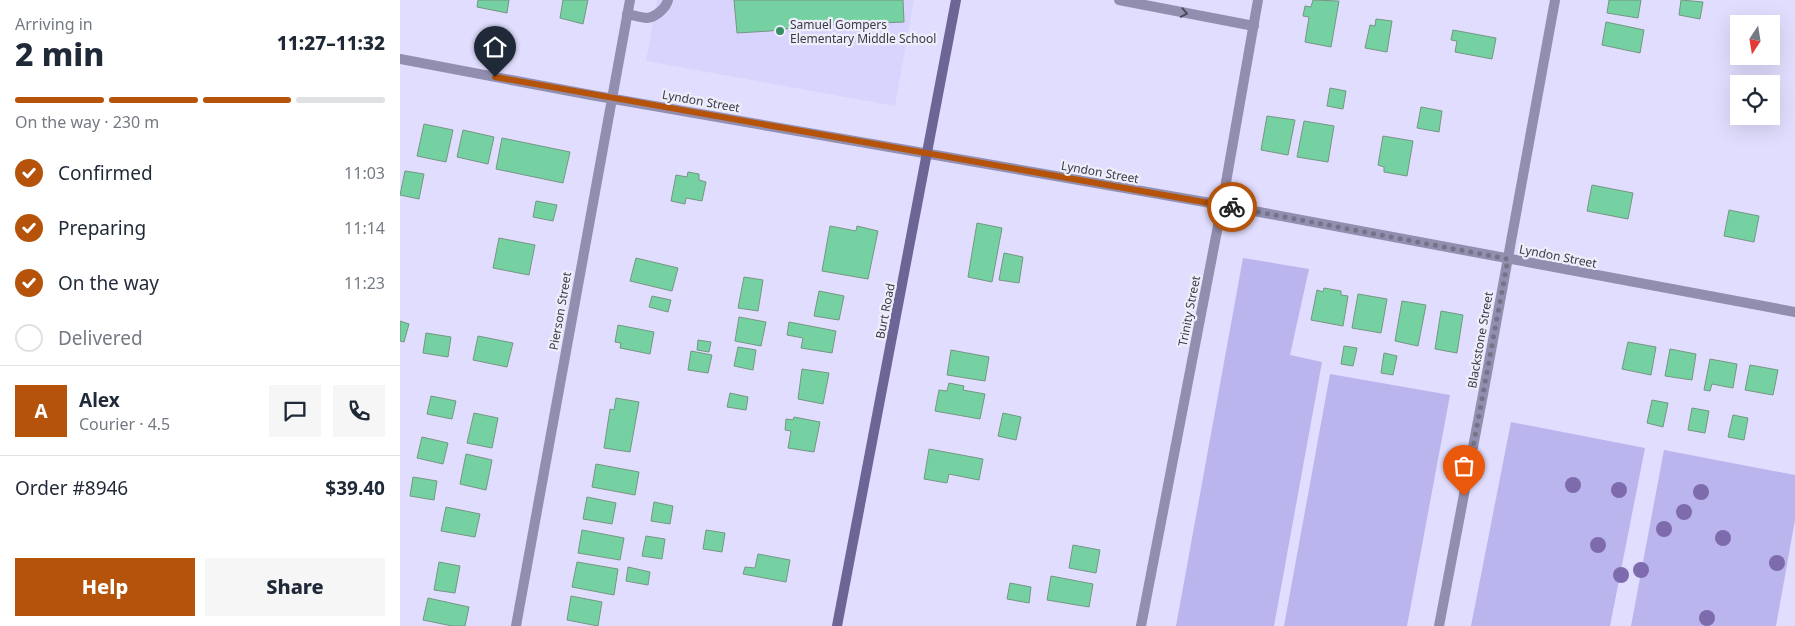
<!DOCTYPE html>
<meta charset="utf-8">
<style>
body{margin:0;font-family:"Noto Sans",sans-serif;background:#f6f6f7;color:#1f2937;height:100vh;display:flex;flex-direction:column;font-size:19px;white-space:nowrap}
*{box-sizing:border-box;margin:0}
p{font-size:16px;color:#747a83}
.icon{flex:none;width:28px;height:28px;fill:none;stroke:currentColor;stroke-width:2;stroke-linecap:round;stroke-linejoin:round}
.map{position:relative;flex:1;overflow:hidden}
.sheet{display:flex;flex-direction:column;background:#fff;width:400px}
.sheet>*{flex:none}
.needle{width:32px;rotate:192deg}
.tools{position:absolute;left:1330px;top:15px;display:grid;gap:10px}
.tools a{display:grid;place-items:center;width:50px;height:50px;border-radius:0px;background:#fff;box-shadow:0 5px 20px #0002;font-size:25px}
.pin{position:absolute;display:grid;place-items:center;width:42px;height:42px;color:#fff;margin:-51px -21px;border-radius:50% 50% 50% 0;rotate:-45deg;box-shadow:0 0 5px #0007}
.pin .icon{rotate:45deg}
.courier{position:absolute;display:grid;place-items:center;width:50px;height:50px;margin:-25px;border:4px solid #b45309;border-radius:50%;background:#fff;color:#222;box-shadow:0 1px 6px #0007}
.overview em{font-style:normal;font-weight:800}
.overview div{display:flex;flex-direction:column-reverse}
.overview{display:flex;align-items:center;justify-content:space-between;height:85px;padding:0 15px}
h1{font-size:32px;font-weight:800;line-height:38px}
.bar{display:grid;grid-template-columns:repeat(4,1fr);gap:8px 5px;align-content:center;height:60px;padding:0 15px}
.bar i{height:6px;border-radius:4px;background:#e0e1e3}
.bar .active{background:#b45309}
.bar p{grid-column:span 4}
.line{display:flex;align-items:center;gap:12px;padding:0 15px;border-top:1px solid #e0e1e3}
.line div{flex:1}
.round{display:grid;place-items:center;flex:none;width:52px;height:52px;border-radius:0px;background:#f6f6f7}
ol{padding:0 15px;list-style:none}
li{display:flex;align-items:center;gap:15px;height:55px}
li p{margin-inline-start:auto}
li .icon{padding:5px;border-radius:50%;background:#b45309;color:#fff;stroke-width:4}
li:last-child{color:#747a83}
li i{width:28px;height:28px;border:2px solid #e0e1e3;border-radius:50%}
.button{display:flex;gap:10px;margin-top:auto;padding:10px 15px}
.button a{flex:1;height:58px;border-radius:0px;background:#b45309;color:#fff;font-size:20px;font-weight:800;line-height:58px;text-align:center}
.button a+a{background:#f6f6f7;color:#1f2937}
main{display:flex;flex:1;min-height:0}
.map>svg:first-child{display:block}
.built{fill:#d8d4fd}
.green{fill:#bbb5ee}
.building{fill:#75d1a1;stroke:#759683}
.lines{fill:none;stroke-linecap:round;stroke-linejoin:round}
.lane{stroke:#918eb0;stroke-width:10}
.street{stroke:#918eb0;stroke-width:10}
.secondary{stroke:#6c6596;stroke-width:10}
.tree{fill:#7e6bad}
.oneway{stroke:#4c4b5c}
.done{stroke:#757387;stroke-width:5;stroke-dasharray:0 9}
.route{stroke:#b45309;stroke-width:6}
.poi-dot{fill:#358f64;stroke:#eeedfa;stroke-width:2}
.labels{text-anchor:middle;dominant-baseline:central;stroke-width:4.5;stroke-linejoin:round;paint-order:stroke}
.poi-label{font-size:12px;fill:#3b3a47;stroke:#eeedfa;text-anchor:start}
.street-label{font-size:12px;fill:#3b3a47;stroke:#eeedfa}
</style>
<main>
<section class="sheet">
<div class="overview"><div><h1>2 min</h1><p>Arriving in</p></div><em>11:27–11:32</em></div>
<div class="bar"><i class="active"></i><i class="active"></i><i class="active"></i><i></i><p>On the way · 230 m</p></div>
<ol>
<li><svg class="icon" aria-label="check" viewBox="0 0 24 24"><path d="M5 12l5 5 9-10"/></svg>Confirmed<p>11:03</p></li>
<li><svg class="icon" aria-label="check" viewBox="0 0 24 24"><path d="M5 12l5 5 9-10"/></svg>Preparing<p>11:14</p></li>
<li><svg class="icon" aria-label="check" viewBox="0 0 24 24"><path d="M5 12l5 5 9-10"/></svg>On the way<p>11:23</p></li>
<li><i></i>Delivered</li>
</ol>
<div class="line" style="height:90px"><b class="round" style="background:#b45309;color:#fff">A</b><div><b>Alex</b><p>Courier · 4.5</p></div><a class="round"><svg class="icon" aria-label="chat" viewBox="0 0 24 24"><path d="M4 5h16v11H9l-5 4z"/></svg></a><a class="round"><svg class="icon" aria-label="phone" viewBox="0 0 24 24"><path d="M5 4h4l2 5-3 2q2 4 5 5l2-3 5 2v4C11 20 4 13 5 4z"/></svg></a></div>
<div class="line" style="height:65px"><div>Order #8946</div><b>$39.40</b></div>
<div class="button"><a>Help</a><a>Share</a></div>
</section>
<div class="map">
<svg width="1395" height="626" viewBox="0 0 1395 626">
<rect width="100%" height="100%" fill="#e0ddfe"/>
<path class="built" d="M257 0H514L495 106 246 61Z"/>
<path class="green" d="M843 258 909 269 890 355 922 362 874 626H776Z
M930 374 1050 395 1007 626H884Z
M1111 422 1245 448 1210 626H1071Z
M1264 450 1395 475V520L1376 626H1231Z"/>
<path class="building" d="M78 0H109L107 13 77 7Z
M163 0H188L183 24 160 18Z
M334 0H503L504 22 409 26 370 31 337 33Z
M913 0 939 1 931 47 905 42 909 17 903 16 905 6 911 7Z
M1209 0H1241L1238 18 1207 13Z
M1281 0 1303 2 1300 19 1279 15Z
M976 19 992 21 987 52 965 48 970 25 975 26Z
M1206 22 1244 30 1240 53 1202 45Z
M1053 30 1096 38 1092 59 1055 52 1057 41 1051 40Z
M930 88 946 91 943 109 927 106Z
M1021 107 1042 111 1039 132 1017 128Z
M867 116 895 120 888 155 861 150Z
M904 121 934 126 928 162 897 157Z
M24 124 53 130 46 162 17 156Z
M63 130 94 137 88 164 57 157Z
M983 136 1013 141 1007 176 984 172V167L978 165Z
M102 138 170 152 163 183 96 169Z
M5 171 24 174 19 199 0 195Z
M288 172 299 174V180L306 182 302 201 286 198 285 204 271 201 276 175 287 177Z
M1192 185 1233 193 1228 219 1187 211Z
M136 201 157 205 153 221 133 217Z
M1329 210 1359 216 1354 242 1324 236Z
M577 223 602 228 592 282 568 277Z
M430 226 456 231 457 226 478 231 468 279 422 271Z
M99 238 135 245 129 275 93 268Z
M604 253 623 257 619 283 599 280Z
M236 258 278 268 272 291 230 281Z
M344 277 363 280 358 311 338 308Z
M924 288 941 291V295L948 296 943 326 911 320 917 290 923 292Z
M419 291 444 296 439 320 414 316Z
M958 294 987 299 981 333 952 328Z
M252 296 271 300 268 312 249 307Z
M1002 301 1026 305 1018 346 995 341Z
M1041 311 1063 315 1057 353 1035 349Z
M339 317 366 322 361 346 335 341Z
M0 321 9 324 4 342 0 341Z
M389 322 436 331 432 353 401 348 403 338 387 335Z
M218 325 254 332 250 354 220 348 221 343 215 342Z
M26 333 51 337 48 357 23 353Z
M78 336 113 343 107 367 73 360Z
M298 340 311 342 309 352 297 350Z
M1228 342 1256 347 1251 375 1222 369Z
M944 346 957 348 953 366 941 364Z
M338 347 356 350 353 370 334 366Z
M1270 349 1296 354 1292 380 1265 376Z
M551 350 589 357 585 381 547 375Z
M291 351 312 355 308 373 288 370Z
M984 353 997 356 993 375 981 373Z
M1310 359 1337 364 1333 388 1312 384 1310 391 1304 390Z
M1350 365 1378 370 1373 395 1345 390Z
M402 369 429 373 423 404 398 399Z
M549 383 564 386 563 390 585 394 580 419 535 411 539 390 547 391Z
M330 393 348 397 346 410 327 407Z
M31 396 56 401 52 419 27 414Z
M216 398 239 402 230 452 204 448 210 409 214 410Z
M1252 400 1268 403 1263 427 1247 423Z
M1292 408 1309 411 1305 433 1288 430Z
M74 413 98 418 92 448 67 443Z
M603 413 621 417 616 440 598 436Z
M1333 415 1348 418 1344 440 1328 437Z
M394 417 420 422 414 452 388 448 391 431 385 430 386 419 393 420Z
M22 437 48 443 43 464 17 458Z
M529 449 583 459 579 480 549 474 547 483 524 479Z
M66 454 92 460 86 490 60 484Z
M196 464 239 472 235 495 192 487Z
M13 477 37 481 34 500 10 496Z
M187 497 216 503 212 524 183 519Z
M254 502 273 506 270 524 251 521Z
M46 507 80 514 75 537 41 531Z
M182 530 224 538 220 560 178 553Z
M306 530 325 533 322 552 303 549Z
M246 536 265 539 262 559 242 556Z
M673 545 700 550 696 573 669 568Z
M358 554 390 560 386 582 343 574 345 567 355 568Z
M39 562 60 566 55 593 34 590Z
M177 562 218 569 214 595 172 587Z
M228 567 250 572 248 585 226 581Z
M651 576 693 584 689 607 647 600Z
M610 583 631 587 629 603 607 599Z
M171 596 202 602 198 626 167 620Z
M28 598 69 607 65 626H52L23 620Z"/>
<g class="lines">
<path class="lane" d="M719 0 854 26
M227 14C233 15 241 18 247 18 256 17 266 8 268 0"/>
<path class="street" d="M0 59 191 95 822 205 1395 312
M116 626 230 0
M741 626 822 205 858 0
M1039 626 1085 384 1155 0"/>
<path class="secondary" d="M437 626 556 0"/>
</g>
<g class="tree">
<circle cx="1173" cy="485" r="8"/>
<circle cx="1219" cy="490" r="8"/>
<circle cx="1301" cy="492" r="8"/>
<circle cx="1284" cy="512" r="8"/>
<circle cx="1264" cy="529" r="8"/>
<circle cx="1323" cy="538" r="8"/>
<circle cx="1198" cy="545" r="8"/>
<circle cx="1377" cy="563" r="8"/>
<circle cx="1241" cy="570" r="8"/>
<circle cx="1221" cy="575" r="8"/>
<circle cx="1307" cy="618" r="8"/>
</g>
<defs><path id="oneway-chevron" d="M-2-3.5L2.5 0L-2 3.5" fill="none" stroke-width="1.6" stroke-linecap="round" stroke-linejoin="round" transform="scale(1.25)"/></defs>
<use class="oneway" href="#oneway-chevron" transform="translate(784 13) rotate(11)"/>
<g class="lines">
<path class="done" d="M832 207 1108 259 1064 496"/>
<path class="route" d="M95 77 832 207"/>
</g>
<circle class="poi-dot" cx="380" cy="31" r="5"/>
<g class="labels">
<g class="poi-label">
<text x="390" y="24">Samuel Gompers<tspan x="390" dy="14">Elementary Middle School</tspan></text>
</g>
<g class="street-label">
<text transform="translate(301 101) rotate(10)">Lyndon Street</text>
<text transform="translate(700 172) rotate(10)">Lyndon Street</text>
<text transform="translate(1158 256) rotate(11)">Lyndon Street</text>
<text transform="translate(160 311) rotate(-80)">Pierson Street</text>
<text transform="translate(485 311) rotate(-79)">Burt Road</text>
<text transform="translate(789 311) rotate(-79)">Trinity Street</text>
<text transform="translate(1080 340) rotate(-80)">Blackstone Street</text>
</g>
</g>
</svg>
<div class="tools">
<a><svg class="needle" viewBox="-14 -14 28 28"><path d="M0-13l5 13h-10z" fill="#e53935"/><path d="M0 13l5-13h-10z" fill="#747a83"/></svg></a>
<a><svg class="icon" aria-label="locate" viewBox="0 0 24 24"><circle cx="12" cy="12" r="6"/><path d="M12 2v4M12 18v4M2 12h4M18 12h4"/></svg></a>
</div>
<div class="pin" style="left:1064px;top:496px;background:#ea580c"><svg class="icon" aria-label="bag" viewBox="0 0 24 24"><path d="M5 8h14l-1 12H6zM9 8a3 3 0 0 1 6 0"/></svg></div>
<div class="pin" style="left:95px;top:77px;background:#1f2937"><svg class="icon" aria-label="home" viewBox="0 0 24 24"><path d="M3 11l9-7 9 7M6 9v11h12V9"/></svg></div>
<div class="courier" style="left:832px;top:207px"><svg class="icon" aria-label="bike" viewBox="0 0 24 24"><circle cx="6" cy="16" r="4"/><circle cx="18" cy="16" r="4"/><path d="M6 16l4-8h5l3 8M10 8l3 8H6M13 5h3"/></svg></div>
</div>
</main>
